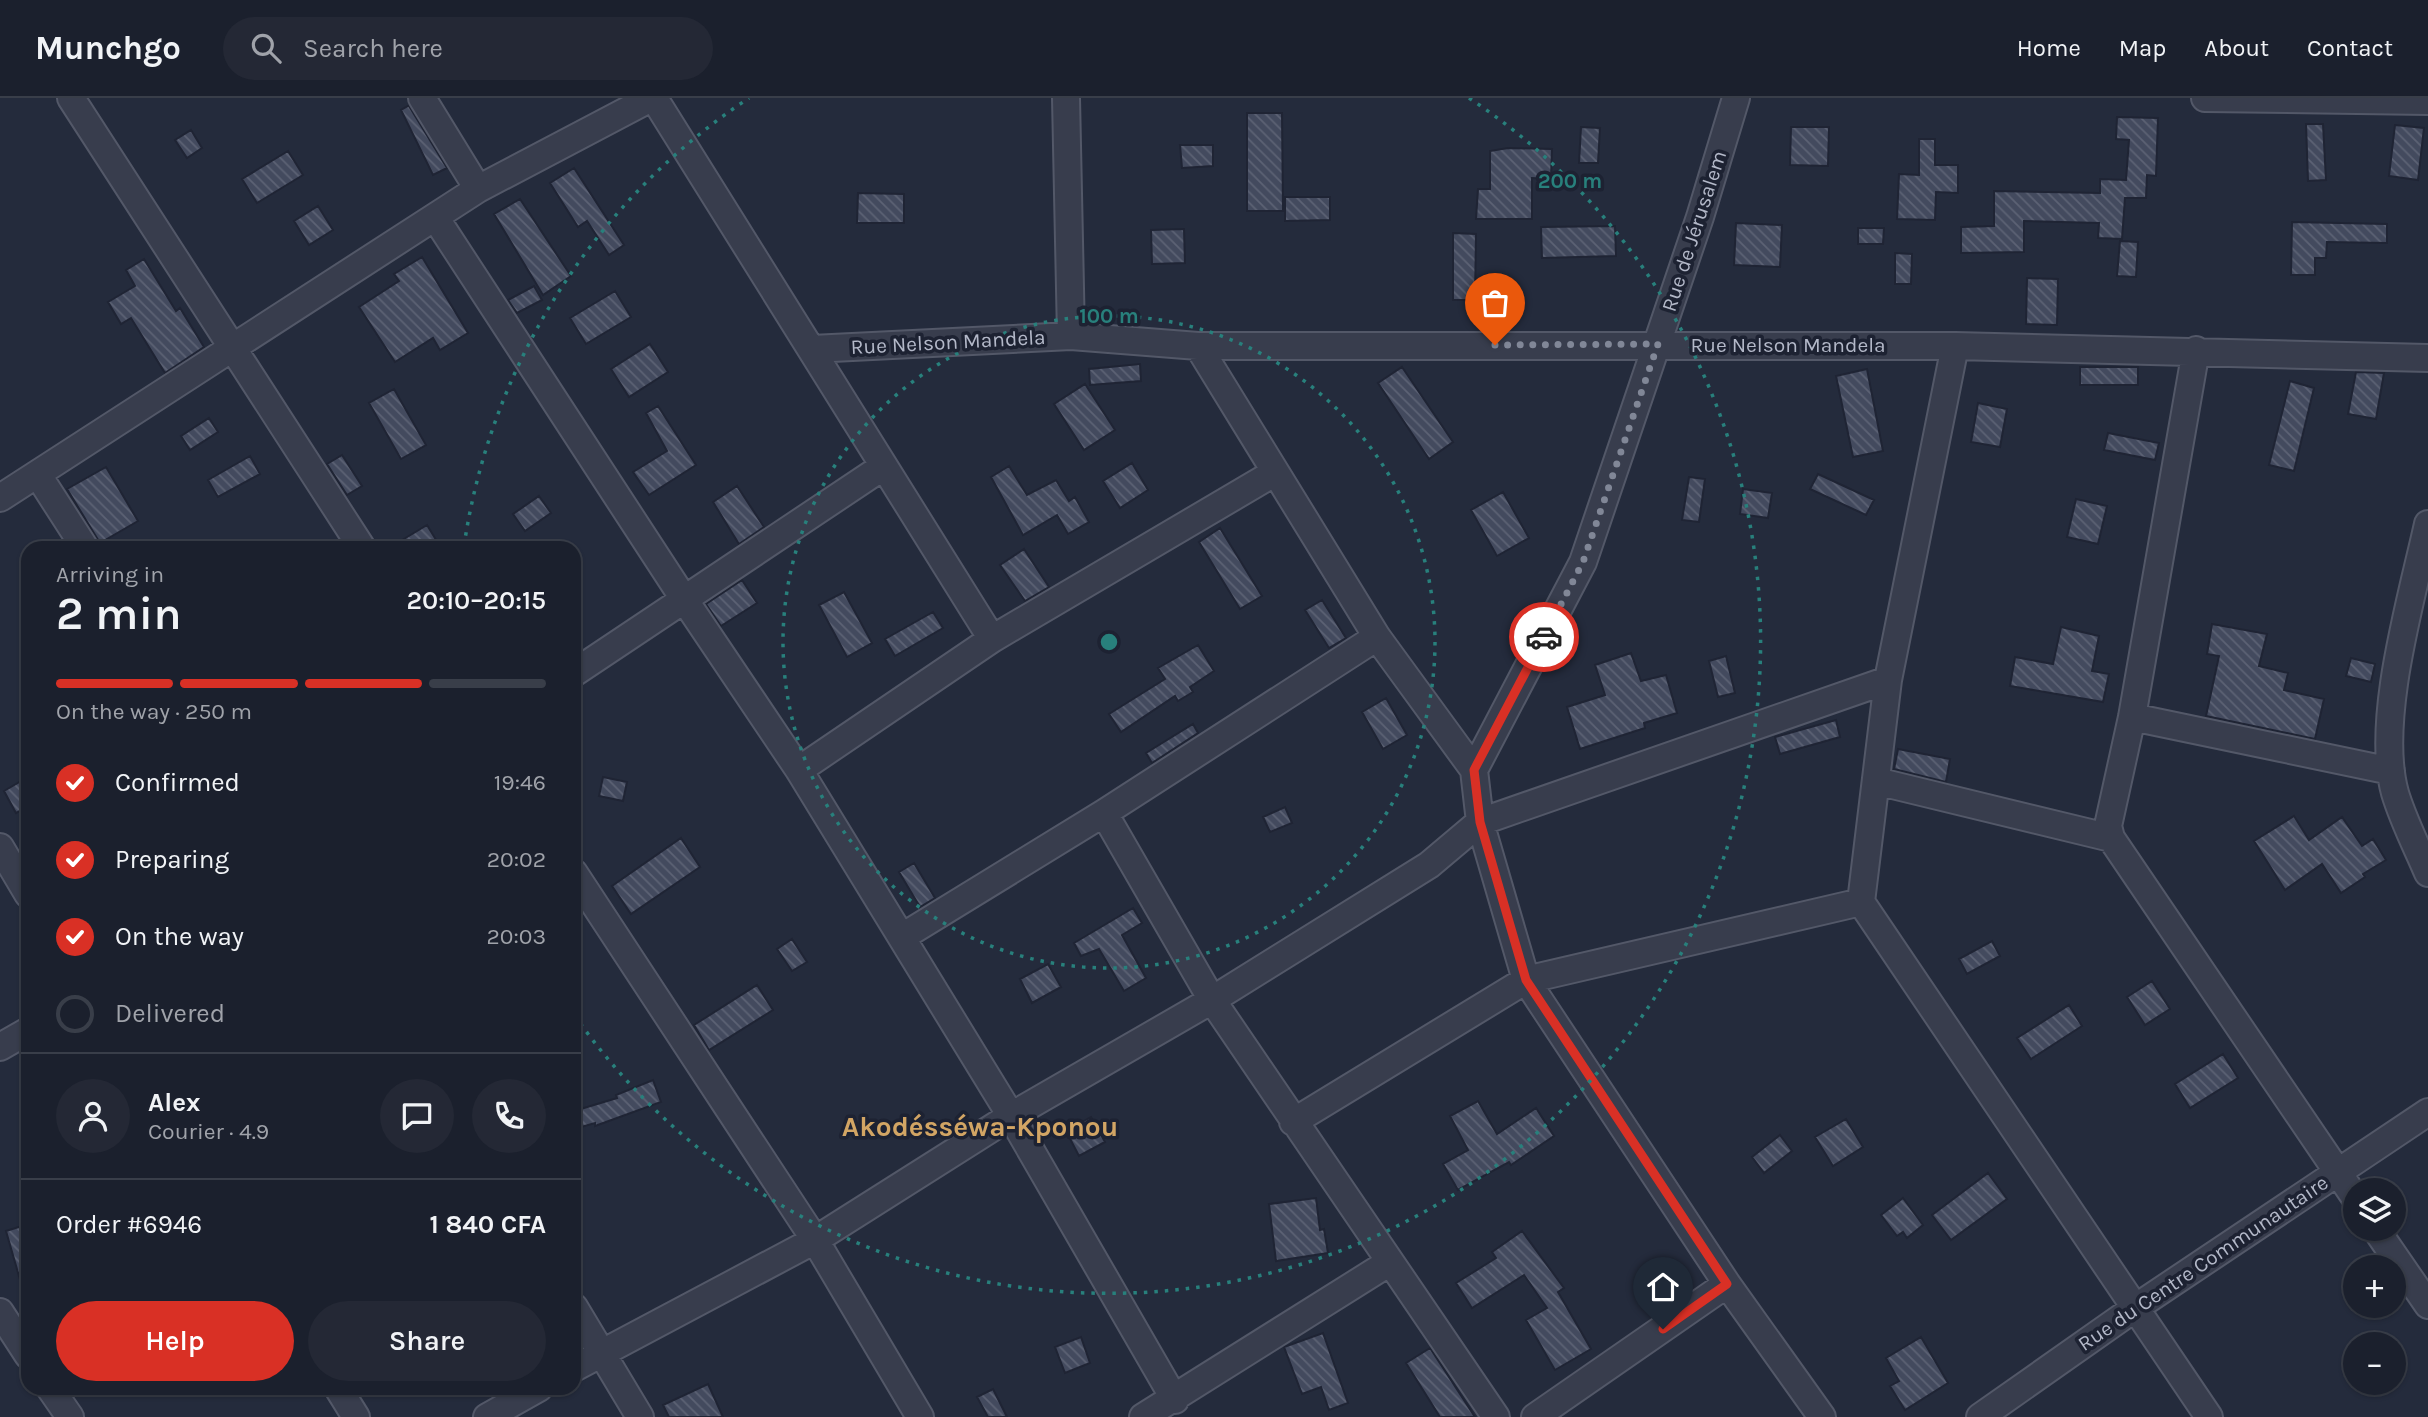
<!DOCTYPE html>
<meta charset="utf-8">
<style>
body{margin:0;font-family:Karla,sans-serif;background:#242835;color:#f1f3f6;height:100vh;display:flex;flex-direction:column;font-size:26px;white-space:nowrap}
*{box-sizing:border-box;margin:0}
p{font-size:23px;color:#a0a3aa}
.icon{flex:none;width:38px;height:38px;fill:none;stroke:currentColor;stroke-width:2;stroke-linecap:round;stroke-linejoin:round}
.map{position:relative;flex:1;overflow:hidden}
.drawer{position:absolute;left:21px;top:443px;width:560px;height:854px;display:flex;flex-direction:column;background:#1b202d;border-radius:21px;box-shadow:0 2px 5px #0004,0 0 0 2px #393e49}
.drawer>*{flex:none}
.tools{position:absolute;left:2343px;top:1080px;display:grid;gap:14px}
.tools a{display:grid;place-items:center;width:63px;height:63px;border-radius:50%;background:#1b202d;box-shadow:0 2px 5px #0004,0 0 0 2px #393e49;font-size:35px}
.pin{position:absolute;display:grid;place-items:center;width:60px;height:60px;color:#fff;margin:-72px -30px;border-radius:50% 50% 50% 0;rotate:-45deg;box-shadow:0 0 7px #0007}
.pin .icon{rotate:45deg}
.courier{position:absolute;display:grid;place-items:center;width:70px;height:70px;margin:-35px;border:5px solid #d93025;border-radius:50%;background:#fff;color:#222;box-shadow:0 2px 9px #0007}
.headline em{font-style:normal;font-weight:600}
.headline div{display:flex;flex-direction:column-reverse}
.headline{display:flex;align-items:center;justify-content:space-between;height:119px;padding:0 35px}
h1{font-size:46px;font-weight:600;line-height:52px}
.bar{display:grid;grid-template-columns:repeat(4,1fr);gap:10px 7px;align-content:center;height:84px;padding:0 35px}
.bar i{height:9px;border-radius:5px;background:#393e49}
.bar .current{background:#d93025}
.bar p{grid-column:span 4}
.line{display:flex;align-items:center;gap:18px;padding:0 35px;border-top:2px solid #393e49}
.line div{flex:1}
.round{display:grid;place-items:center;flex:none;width:74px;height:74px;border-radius:37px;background:#242835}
ol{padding:0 35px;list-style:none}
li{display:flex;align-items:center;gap:21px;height:77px}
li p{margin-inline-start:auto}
li .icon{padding:7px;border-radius:50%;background:#d93025;color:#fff;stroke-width:4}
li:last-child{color:#a0a3aa}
li i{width:38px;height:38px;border:4px solid #393e49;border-radius:50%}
.action{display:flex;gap:14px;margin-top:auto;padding:14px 35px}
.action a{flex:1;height:80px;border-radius:42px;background:#d93025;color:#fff;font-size:28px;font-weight:600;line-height:80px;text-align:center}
.action a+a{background:#242835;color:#f1f3f6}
header{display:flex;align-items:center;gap:42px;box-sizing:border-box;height:98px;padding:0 35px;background:#1b202d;border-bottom:2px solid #393e49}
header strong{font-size:33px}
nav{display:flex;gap:38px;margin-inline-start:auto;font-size:24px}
.search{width:490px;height:63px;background:#242835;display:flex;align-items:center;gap:18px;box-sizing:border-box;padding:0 24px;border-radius:38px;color:#a0a3aa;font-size:26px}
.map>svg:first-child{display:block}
.building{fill:url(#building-back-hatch);stroke:#1f2434;stroke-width:2}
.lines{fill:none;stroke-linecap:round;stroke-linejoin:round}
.street-casing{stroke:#535868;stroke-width:30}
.street{stroke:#383d4d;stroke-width:26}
.done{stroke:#818797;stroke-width:7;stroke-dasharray:0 12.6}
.route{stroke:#d93025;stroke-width:9}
.ring{fill:none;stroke:#28807c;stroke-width:3.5;stroke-dasharray:3.5 7}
.labels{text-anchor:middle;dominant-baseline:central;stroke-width:7;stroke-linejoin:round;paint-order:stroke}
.street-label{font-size:21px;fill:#b3b8c8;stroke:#1d2232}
.district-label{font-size:28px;font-weight:bold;fill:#d2a564;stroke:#1d2232}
.centre{fill:#28807c;stroke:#1d2232;stroke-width:3.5}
.ring-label{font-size:21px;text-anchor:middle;font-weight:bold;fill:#28807c;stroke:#1d2232;stroke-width:7;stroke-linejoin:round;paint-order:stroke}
</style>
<header>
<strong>Munchgo</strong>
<div class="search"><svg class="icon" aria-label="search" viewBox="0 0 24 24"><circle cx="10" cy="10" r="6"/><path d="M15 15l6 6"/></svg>Search here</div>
<nav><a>Home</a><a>Map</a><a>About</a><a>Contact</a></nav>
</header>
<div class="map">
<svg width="2428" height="1319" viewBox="0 0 2428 1319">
<defs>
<pattern id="building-back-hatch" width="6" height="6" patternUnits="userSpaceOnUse" patternTransform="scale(1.75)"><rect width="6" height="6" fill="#434a5e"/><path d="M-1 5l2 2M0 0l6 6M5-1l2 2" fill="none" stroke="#5c6274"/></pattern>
</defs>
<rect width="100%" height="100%" fill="#242b3c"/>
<path class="building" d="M408 8H409L447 70 433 77 401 12Z
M1247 15H1282L1283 113H1247Z
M2117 19 2158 20 2156 78 2147 77 2146 100H2125L2122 141 2098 140 2099 125 2024 123V154L1961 155V129L1994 128V93L2100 95V81L2126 82 2129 42 2116 41Z
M2306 26H2323L2326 82 2308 83Z
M2395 27 2424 30 2418 82 2389 78Z
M1581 29 1600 30 1598 65H1579Z
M1791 29H1829L1828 68 1790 67Z
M191 32 202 50 187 60 175 42Z
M1919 41H1935V67H1958V95L1936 94 1935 122 1897 121 1899 76 1919 77Z
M1180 47H1213V68L1182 70Z
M1508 50 1552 51 1551 81 1532 80V121H1476L1478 91H1490V53Z
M288 53 303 77 257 105 242 81Z
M574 70 624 147 609 157 587 123 578 129 550 85Z
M858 95 904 96V125H857Z
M1285 99H1330V122L1285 123Z
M520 101 571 178 543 197 494 116Z
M318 108 333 132 309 147 294 123Z
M2292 124 2387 126V145L2327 144 2326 160H2315V177H2291Z
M1736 125 1782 127 1780 169 1734 167Z
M1615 128 1616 158 1542 160 1541 129Z
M1858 130H1884L1883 146H1858Z
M1184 131 1185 165 1152 166 1151 132Z
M1453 135 1476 136 1475 202H1453Z
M2120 143 2138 144 2136 179 2117 178Z
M1895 155 1912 156 1911 186H1895Z
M422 159 468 235 440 252 433 240 395 264 359 209 399 183 394 176Z
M144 161 176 213 180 210 204 249 165 275 131 220 121 226 108 204 135 188 126 172Z
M2027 180 2058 181 2057 227 2026 226Z
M534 188 542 202 517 215 508 202Z
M615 193 631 219 586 246 570 220Z
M650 246 668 274 629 299 611 271Z
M1140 266 1141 283 1090 287 1089 271Z
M1402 269 1453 344 1429 361 1378 285Z
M2080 269H2138V287H2080Z
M1867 271 1883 353 1853 359 1836 278Z
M2356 274 2384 275 2376 321 2348 316Z
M2290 283 2314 290 2294 373 2269 367Z
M1085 286 1115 332 1084 352 1054 306Z
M394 291 426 347 401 361 369 305Z
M1978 305 2007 311 2000 349 1971 344Z
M658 308 696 367 649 397 633 374 667 353 646 315Z
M209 320 218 334 190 352 181 338Z
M2108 335 2159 345 2155 362 2104 352Z
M342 357 362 388 347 397 327 366Z
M250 358 260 376 218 399 208 382Z
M1132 365 1148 392 1120 410 1103 383Z
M1009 368 1027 397 1056 382 1069 403 1075 399 1089 424 1068 436 1057 417 1023 437 991 379Z
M106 369 138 423 100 445 67 391Z
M1818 376 1874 402 1866 417 1810 391Z
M1689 379 1705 381 1699 424 1682 422Z
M737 388 764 429 739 446 713 404Z
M1743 391 1772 395 1768 420 1740 416Z
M1503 394 1529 440 1497 458 1471 412Z
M539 398 551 415 525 433 513 416Z
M2076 401 2107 408 2098 446 2067 439Z
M427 427 441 450H389Z
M1220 430 1262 498 1240 511 1199 444Z
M1024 451 1049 489 1025 503 1000 467Z
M742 482 757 505 721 528 706 506Z
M844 494 872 545 847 559 819 507Z
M1322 502 1346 540 1329 550 1305 512Z
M933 514 943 530 895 558 885 541Z
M2212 526 2267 536 2259 568 2288 575 2284 592 2324 601 2315 641 2206 618 2219 558 2207 556Z
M2061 529 2099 538 2092 573 2109 576 2103 604 2010 588 2015 559 2053 566Z
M1198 547 1214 573 1190 589 1193 594 1178 603 1175 598 1121 634 1109 616 1165 581 1158 570Z
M1631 555 1641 583 1666 577 1677 615 1644 625 1645 630 1580 651 1567 609 1605 597 1595 567Z
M1726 558 1735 595 1718 599 1709 563Z
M2351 560 2375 566 2371 584 2346 578Z
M1386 600 1407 637 1383 651 1362 614Z
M1836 622 1840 639 1780 656 1775 639Z
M1193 626 1198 635 1152 665 1146 655Z
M1898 651 1950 661 1946 684 1894 671Z
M28 679V708L16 715 4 693Z
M603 679 627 684 623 703 599 698Z
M1285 709 1292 725 1270 734 1263 719Z
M2294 718 2309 742 2342 719 2362 748 2373 741 2386 762 2363 776 2365 779 2341 795 2322 766 2285 792 2254 743Z
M681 740 700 769 631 816 612 788Z
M914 765 935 800 920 809 899 774Z
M1133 810 1142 825 1122 837 1146 880 1124 893 1099 851 1081 858 1074 845Z
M792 841 807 864 792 873 777 851Z
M1992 843 2000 858 1967 876 1959 861Z
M1048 866 1061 889 1032 905 1020 881Z
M2152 883 2170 911 2145 927 2127 899Z
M757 887 773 912 709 952 694 927Z
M2069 907 2082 928 2031 961 2017 940Z
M2223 956 2238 980 2190 1010 2175 986Z
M653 982 661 1004 595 1028V1025L574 1031V1013L617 1000 616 997Z
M1478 1003 1497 1036 1536 1010 1554 1038 1511 1067 1509 1064 1458 1092 1443 1066 1468 1052 1450 1018Z
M1091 1019 1105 1044 1079 1058 1066 1033Z
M1846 1021 1863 1049 1833 1068 1815 1039Z
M1780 1037 1792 1053 1764 1075 1752 1059Z
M1988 1075 2007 1101 1951 1142 1932 1117Z
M1316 1100 1320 1132 1324 1131 1328 1155 1276 1163 1269 1106Z
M1903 1100 1923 1127 1907 1140 1903 1134 1897 1138 1881 1117Z
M22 1128 28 1147V1192H23L6 1133Z
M1522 1133 1564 1190 1558 1194 1591 1251 1555 1272 1526 1222 1547 1210 1524 1177 1472 1210 1456 1185 1496 1160 1492 1154Z
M1323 1235 1348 1305 1329 1312 1321 1289 1302 1296 1284 1249Z
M1081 1239 1090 1265 1065 1275 1055 1249Z
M1921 1239 1948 1285 1905 1312 1890 1288 1899 1283 1886 1260Z
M1430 1250 1447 1276 1475 1319H1440L1406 1265Z
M708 1286 723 1319H669L663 1307Z
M993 1291 1007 1319H988L977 1299Z"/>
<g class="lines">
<g class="street-casing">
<path id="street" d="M71 0 362 450
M422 0 478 91
M654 0 992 541
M1066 0 1071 238
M2205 0 2428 3
M435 119 684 501 799 672 1011 1018 1175 1302
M1198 248 1377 539 1474 672 1480 724 1526 882 1727 1186 1822 1319
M1955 248 1888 582 1861 804 2209 1319
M812 251 1071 238 1198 248H1955L2428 260
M2196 252 2132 619 2108 728 2111 740 2356 1101
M38 377 85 450
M0 400 478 91 651 0
M2428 426C2412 499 2375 623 2395 695 2403 722 2417 749 2428 775
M574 575 884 368
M2132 619 2391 673
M799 672 992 541 1274 375
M1474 672 1583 464 1700 119 1736 0
M1876 683 2111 740
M1104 715 1212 902 1496 1319
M0 749 28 796
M574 775 815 1142 920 1319
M902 839 1104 715 1377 539
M0 949 28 933
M1293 1024 1526 882 1861 804
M2375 1130 2428 1207
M574 1209 640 1319
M0 1214 28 1257
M574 1270 815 1142 1011 1018 1212 902 1429 767 1480 724 1888 582
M50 1290 70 1319
M338 1290 356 1319
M487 1319 539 1290
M1143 1319 1390 1164
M1535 1319 1727 1186
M1980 1319 2135 1210 2428 1014"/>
</g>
<use href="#street" class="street"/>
</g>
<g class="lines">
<path class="done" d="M1495 247 1658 246 1583 464 1544 539"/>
<path class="route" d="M1544 539 1474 672 1480 724 1526 882 1727 1186 1663 1231"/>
</g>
<g class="ring">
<circle cx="1109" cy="544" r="326"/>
<path d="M464 448A652 652 0 0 1 749 0M1469 0A652 652 0 1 1 575 918"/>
</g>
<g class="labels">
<g class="street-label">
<text transform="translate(1694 133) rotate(-72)">Rue de Jérusalem</text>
<text transform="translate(948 244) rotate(-3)">Rue Nelson Mandela</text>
<text x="1788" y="247">Rue Nelson Mandela</text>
<text transform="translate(2203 1165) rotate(-34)">Rue du Centre Communautaire</text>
</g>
<g class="district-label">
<text x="980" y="1028">Akodésséwa-Kponou</text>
</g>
</g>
<circle cx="1109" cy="544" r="10" class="centre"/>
<g class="ring-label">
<text x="1570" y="90">200 m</text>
<text x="1109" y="225">100 m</text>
</g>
</svg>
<div class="tools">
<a><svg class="icon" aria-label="layers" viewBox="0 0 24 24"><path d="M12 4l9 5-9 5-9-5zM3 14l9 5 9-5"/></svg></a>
<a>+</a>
<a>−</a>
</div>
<div class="pin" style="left:1495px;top:247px;background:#ea580c"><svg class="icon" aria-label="bag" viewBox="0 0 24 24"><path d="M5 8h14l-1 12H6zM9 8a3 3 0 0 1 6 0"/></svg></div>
<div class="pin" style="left:1663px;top:1231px;background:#1f2937"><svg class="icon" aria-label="home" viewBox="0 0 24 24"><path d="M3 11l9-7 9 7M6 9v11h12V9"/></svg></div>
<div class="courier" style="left:1544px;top:539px"><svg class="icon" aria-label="car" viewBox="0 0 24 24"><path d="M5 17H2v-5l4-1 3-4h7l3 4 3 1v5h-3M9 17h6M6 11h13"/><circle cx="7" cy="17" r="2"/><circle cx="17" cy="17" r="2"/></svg></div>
<section class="drawer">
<div class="headline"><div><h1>2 min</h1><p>Arriving in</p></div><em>20:10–20:15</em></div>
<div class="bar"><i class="current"></i><i class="current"></i><i class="current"></i><i></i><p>On the way · 250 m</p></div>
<ol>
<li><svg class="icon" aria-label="check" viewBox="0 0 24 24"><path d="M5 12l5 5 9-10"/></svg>Confirmed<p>19:46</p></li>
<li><svg class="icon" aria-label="check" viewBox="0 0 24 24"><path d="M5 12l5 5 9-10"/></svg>Preparing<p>20:02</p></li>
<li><svg class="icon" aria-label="check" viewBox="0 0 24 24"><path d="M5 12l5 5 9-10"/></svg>On the way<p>20:03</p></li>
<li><i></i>Delivered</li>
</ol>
<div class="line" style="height:126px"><a class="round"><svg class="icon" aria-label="person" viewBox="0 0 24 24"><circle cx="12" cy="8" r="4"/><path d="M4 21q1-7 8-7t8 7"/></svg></a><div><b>Alex</b><p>Courier · 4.9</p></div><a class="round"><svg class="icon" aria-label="chat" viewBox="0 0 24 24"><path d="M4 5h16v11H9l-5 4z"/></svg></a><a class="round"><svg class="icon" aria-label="phone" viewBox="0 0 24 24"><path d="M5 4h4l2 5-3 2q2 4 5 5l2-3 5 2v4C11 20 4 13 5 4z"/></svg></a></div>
<div class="line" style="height:91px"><div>Order #6946</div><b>1 840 CFA</b></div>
<div class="action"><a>Help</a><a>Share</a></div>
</section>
</div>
